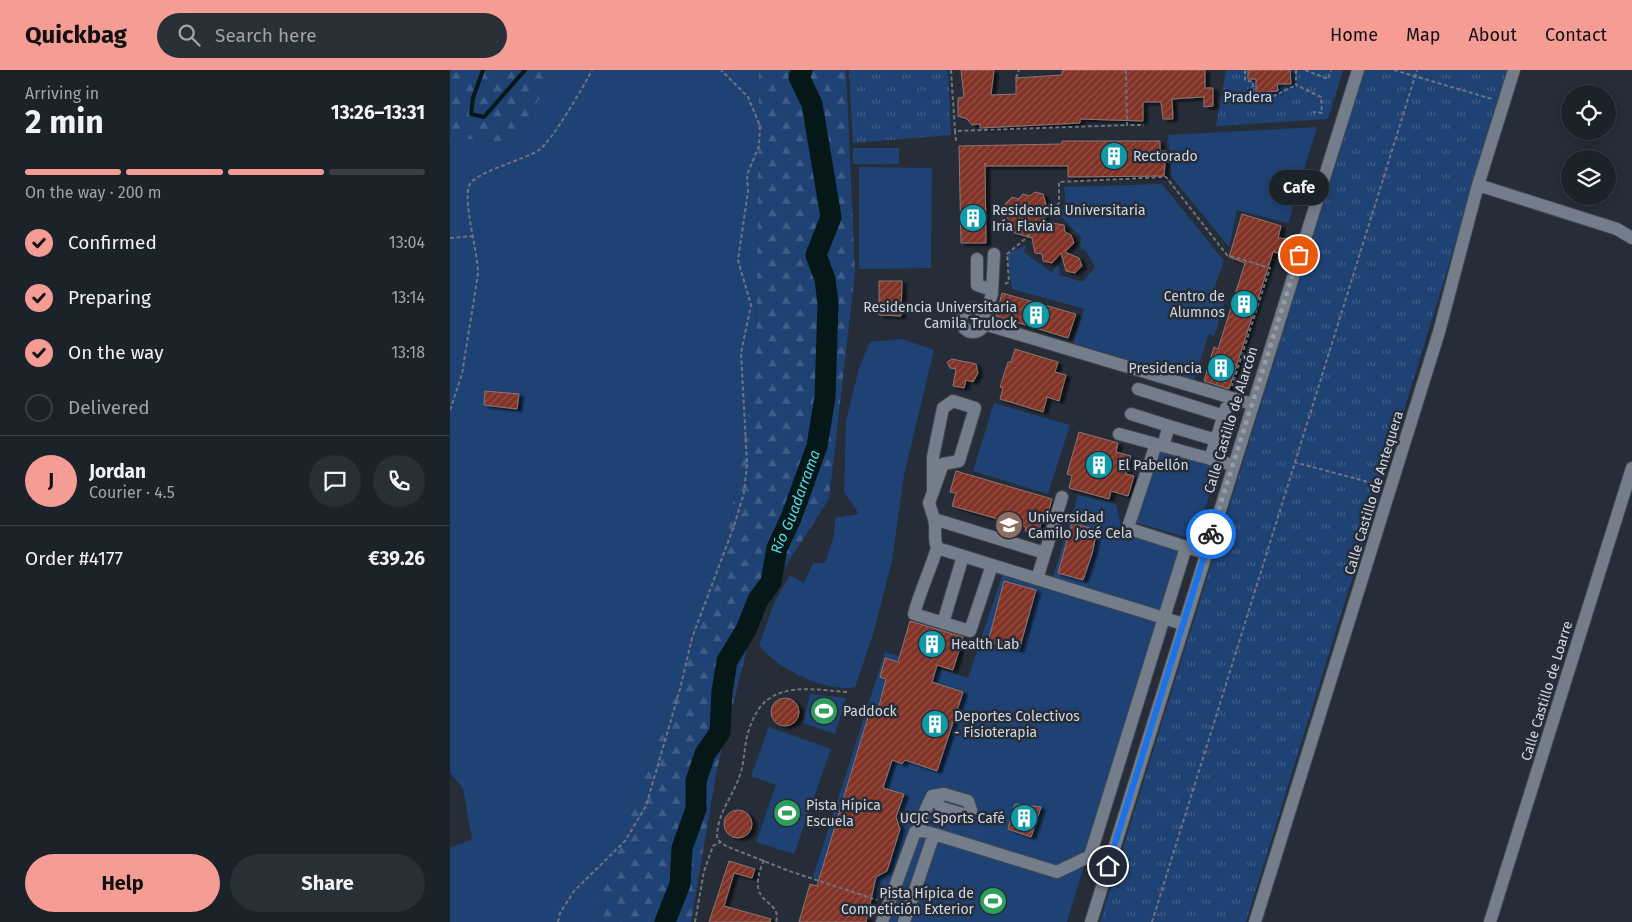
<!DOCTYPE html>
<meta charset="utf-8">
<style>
body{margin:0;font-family:"Fira Sans",sans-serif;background:#292f36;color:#f1f3f6;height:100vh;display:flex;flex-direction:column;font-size:19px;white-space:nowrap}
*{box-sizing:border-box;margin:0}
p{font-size:16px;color:#a0a4a8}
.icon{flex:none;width:28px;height:28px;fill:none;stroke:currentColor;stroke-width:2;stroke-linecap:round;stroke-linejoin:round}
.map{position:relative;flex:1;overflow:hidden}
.sheet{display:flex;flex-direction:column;background:#1c222a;width:450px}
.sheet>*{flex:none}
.fabs{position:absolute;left:1111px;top:15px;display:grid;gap:10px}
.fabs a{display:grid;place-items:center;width:55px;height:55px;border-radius:50%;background:#1c222a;box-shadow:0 2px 12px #0003,0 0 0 1px #3a3f47;font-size:25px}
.pin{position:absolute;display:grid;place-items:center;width:42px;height:42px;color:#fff;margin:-21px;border:2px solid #fff;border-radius:50%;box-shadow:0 1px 5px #0007}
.courier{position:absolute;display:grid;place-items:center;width:50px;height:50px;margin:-25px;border:4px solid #1a73e8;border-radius:50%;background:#fff;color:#222;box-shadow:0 1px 6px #0007}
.bubble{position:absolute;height:35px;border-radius:18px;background:#1c222a;box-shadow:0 2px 12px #0003,0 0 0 1px #3a3f47;font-size:16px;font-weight:700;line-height:35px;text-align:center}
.headline em{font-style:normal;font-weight:700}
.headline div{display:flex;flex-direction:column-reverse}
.headline{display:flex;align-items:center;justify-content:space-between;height:85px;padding:0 25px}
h1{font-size:32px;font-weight:700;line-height:38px}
.bar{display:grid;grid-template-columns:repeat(4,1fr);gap:8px 5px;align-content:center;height:60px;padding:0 25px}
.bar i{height:6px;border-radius:4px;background:#3a3f47}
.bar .selected{background:#f59c95}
.bar p{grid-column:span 4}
.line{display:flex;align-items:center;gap:12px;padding:0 25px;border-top:1px solid #3a3f47}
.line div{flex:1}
.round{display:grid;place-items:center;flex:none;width:52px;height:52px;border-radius:26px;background:#292f36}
ol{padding:0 25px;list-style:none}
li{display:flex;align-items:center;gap:15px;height:55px}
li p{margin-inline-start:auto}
li .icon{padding:5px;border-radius:50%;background:#f59c95;color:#111;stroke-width:4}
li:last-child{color:#a0a4a8}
li i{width:28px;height:28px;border:2px solid #3a3f47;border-radius:50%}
.primary-button{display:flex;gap:10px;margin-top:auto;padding:10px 25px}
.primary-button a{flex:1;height:58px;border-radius:30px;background:#f59c95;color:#111;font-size:20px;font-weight:700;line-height:58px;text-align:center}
.primary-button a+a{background:#292f36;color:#f1f3f6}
header{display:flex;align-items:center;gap:30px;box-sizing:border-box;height:70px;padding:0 25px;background:#f59c95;color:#111}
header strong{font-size:24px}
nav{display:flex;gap:28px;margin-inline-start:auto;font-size:18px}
.search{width:350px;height:45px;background:#292f36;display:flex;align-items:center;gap:12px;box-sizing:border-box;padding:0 18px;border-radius:28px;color:#a0a4a8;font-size:19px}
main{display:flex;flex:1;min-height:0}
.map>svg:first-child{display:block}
.green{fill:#1f4274}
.forest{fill:url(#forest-firs)}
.park{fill:url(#park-tufts)}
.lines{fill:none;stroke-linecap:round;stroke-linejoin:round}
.stream{stroke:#061717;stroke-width:4}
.river{stroke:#061717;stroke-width:21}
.building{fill:url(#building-hatch);stroke:#887773;filter:url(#shadow)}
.minor-casing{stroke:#424851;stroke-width:14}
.path{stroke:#6e747d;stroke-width:2;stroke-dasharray:4 2.5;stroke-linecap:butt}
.minor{stroke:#747d8a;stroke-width:12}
.done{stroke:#969ca5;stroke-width:5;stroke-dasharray:0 9}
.route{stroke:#1a73e8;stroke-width:6}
.labels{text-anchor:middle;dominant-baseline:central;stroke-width:5;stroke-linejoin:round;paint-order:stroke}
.park-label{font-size:14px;fill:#c1daff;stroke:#262d38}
.poi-label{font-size:14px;fill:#d3d8df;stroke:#262d38;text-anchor:start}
.street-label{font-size:14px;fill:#d3d8df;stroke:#262d38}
.water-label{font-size:15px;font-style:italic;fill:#57dbe2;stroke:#262d38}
</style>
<header>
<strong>Quickbag</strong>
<div class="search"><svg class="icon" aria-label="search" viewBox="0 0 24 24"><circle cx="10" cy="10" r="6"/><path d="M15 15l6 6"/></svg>Search here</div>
<nav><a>Home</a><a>Map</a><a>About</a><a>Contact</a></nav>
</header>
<main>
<section class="sheet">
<div class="headline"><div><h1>2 min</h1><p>Arriving in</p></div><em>13:26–13:31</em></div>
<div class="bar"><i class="selected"></i><i class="selected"></i><i class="selected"></i><i></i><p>On the way · 200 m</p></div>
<ol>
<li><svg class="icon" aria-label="check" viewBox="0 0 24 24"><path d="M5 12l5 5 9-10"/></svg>Confirmed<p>13:04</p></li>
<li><svg class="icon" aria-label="check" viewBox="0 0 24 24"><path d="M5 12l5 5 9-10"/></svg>Preparing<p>13:14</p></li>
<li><svg class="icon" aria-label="check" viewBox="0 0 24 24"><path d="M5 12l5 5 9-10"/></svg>On the way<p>13:18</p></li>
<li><i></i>Delivered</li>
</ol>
<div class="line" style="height:90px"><b class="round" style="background:#f59c95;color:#111">J</b><div><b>Jordan</b><p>Courier · 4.5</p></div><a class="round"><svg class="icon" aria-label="chat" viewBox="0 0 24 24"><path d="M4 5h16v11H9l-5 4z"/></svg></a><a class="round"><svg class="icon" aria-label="phone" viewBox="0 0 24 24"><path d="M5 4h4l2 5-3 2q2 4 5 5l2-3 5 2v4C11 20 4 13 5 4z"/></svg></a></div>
<div class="line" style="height:65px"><div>Order #4177</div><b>€39.26</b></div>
<div class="primary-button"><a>Help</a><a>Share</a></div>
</section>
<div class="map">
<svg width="1182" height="852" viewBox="0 0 1182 852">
<defs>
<pattern id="forest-firs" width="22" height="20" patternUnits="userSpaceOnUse" patternTransform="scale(1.25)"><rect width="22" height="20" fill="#1f4274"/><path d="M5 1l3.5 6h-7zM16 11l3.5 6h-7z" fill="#3f5d87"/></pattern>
<pattern id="park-tufts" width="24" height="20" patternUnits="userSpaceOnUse" patternTransform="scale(1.25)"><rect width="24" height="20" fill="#1f4274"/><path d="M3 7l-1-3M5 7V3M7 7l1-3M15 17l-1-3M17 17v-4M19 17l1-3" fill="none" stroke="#3f5d87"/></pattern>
<pattern id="building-hatch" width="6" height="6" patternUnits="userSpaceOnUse" patternTransform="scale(1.25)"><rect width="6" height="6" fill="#823326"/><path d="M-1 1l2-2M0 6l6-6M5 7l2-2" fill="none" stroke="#935045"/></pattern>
<filter id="shadow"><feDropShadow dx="4.5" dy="2.5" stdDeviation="1" flood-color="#0009"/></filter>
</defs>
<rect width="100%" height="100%" fill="#262d38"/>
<path class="green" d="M107 0H309L306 299 272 498 140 852H0V778L22 769 13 718 0 703V68L63 72Z
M867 57 838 153 787 140 779 177 721 106 718 65Z
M403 78H449V94H403Z
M409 97 482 98 481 198 409 199Z
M712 114 774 191 761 227 775 231 764 267 759 264 744 310 623 273 634 239 562 219 557 184 576 175 574 182 601 202 608 194 610 205 633 212 645 197 636 181 630 178 631 168 609 144 616 136 614 117Z
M452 269 484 280 454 405 442 491 423 565 405 617C376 623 325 598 309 575L325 531 340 505 354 513 363 493H375L384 466 385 448 409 444 394 422 396 351 409 298 420 272Z
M544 333 620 355 598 424 523 401Z
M710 381 768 396 745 470 688 453 685 450 707 384Z
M628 425 666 434 672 461 731 481 710 541 603 507Z
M553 503 709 552 617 852H436L442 833 363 807 435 582 518 608Z
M360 624 396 628 385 664 353 653Z
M319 657 381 679 344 784 306 772 326 715 301 706Z"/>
<path class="forest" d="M0 0H107L63 72 0 68Z
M309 0H396L405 203 379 429 306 542 267 699 241 852H140L272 498 306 299Z"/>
<path class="park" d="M399 0H498L501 65 403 73Z
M776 0H893L878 49 766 56Z
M915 0H1059L796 852H650Z"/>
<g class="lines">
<path class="stream" d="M33 0 23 28 21 44 34 47 75 0"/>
<path class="river" id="s1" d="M215 852 230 814 232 778 246 739V711L255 684 270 662 272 622 277 591 296 560 308 530 321 512 327 478 341 448 367 376 375 327 378 233 375 209 366 185 381 147 362 34 349 7 352 0"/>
</g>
<path class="building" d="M511 0H544L541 25 566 24V8L612 5V1L615 0H755V18H763V36L754 37V27L722 29 723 49H713L711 32H693V51L630 49V53L530 58V54L522 55 517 49 508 46V28L514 27Z
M798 0H840L841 14H827L828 21 806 22V9H798Z
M612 71H710V81H716L714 106 618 107V96H536L535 93 536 173H511L509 76 612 74Z
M585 122 593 124 596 134 592 139 596 152 614 155 615 162 621 165 624 173 615 182 629 188 632 196 625 203 616 201 611 183 602 193 593 191 592 184 585 183 582 168 561 162 560 155 554 154 551 145 556 140 555 134 562 127 569 129 573 124 580 126Z
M792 144 831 156 828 168 838 169 833 184 823 182 779 319 754 311 764 277 768 279 795 193 779 187Z
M429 211H452L451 246 429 245Z
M552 223 626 244 618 268 546 246Z
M565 279 608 292 605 302 616 305 609 331 597 327 593 342 550 329 553 318 550 317 558 292H561Z
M502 289 526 294 528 303 523 312 516 310 514 318 503 316 506 299 500 298 497 292Z
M35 321 69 324 67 339 34 335Z
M629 362 668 373 666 382 681 386 676 404 684 406 678 426 661 421 659 429 619 418 622 406 617 404Z
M506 401 602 429 595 454 591 452 588 465 575 461 576 457 502 436 506 423 500 422Z
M622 453 647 460 642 484 633 510 608 503Z
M554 511 586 520 569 580 538 572Z
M460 551 513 567 503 600 487 595 482 612 513 622 487 701 455 690 452 694 442 690 433 718 454 724 446 747 450 759 437 801 426 807 416 852H349L360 814 367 816 421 637 428 640 436 609 430 607 435 588 448 592Z
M321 642a14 14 0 1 1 28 0a14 14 0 1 1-28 0Z
M565 734 591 737 581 767 558 759Z
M274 754a14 14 0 1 1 28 0a14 14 0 1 1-28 0Z
M279 791 305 799 302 808 284 803 274 836 321 849 320 852H259Z"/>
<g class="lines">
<g class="minor-casing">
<path id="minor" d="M1028 115 1167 159 1182 168
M544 184 542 223 534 254 802 334
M527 189V215L542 220
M511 250a12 12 0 1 1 24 0a12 12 0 1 1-24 0Z
M688 319 774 346
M681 344 719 356
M669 364 783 395
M706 374 679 454 680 459 755 483
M713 376 719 356 766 370
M760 389 776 338
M483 421V387L493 338 503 331 525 338 509 391 493 394 479 433 484 449 595 483 612 427
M484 449C487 460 483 467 487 478
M542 495 520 561 464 544C470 521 480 501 487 478L513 486 714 548 733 554
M587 509 595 483
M493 553 513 486
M482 726 494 724 518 731 521 740 513 744 492 738 482 726 469 754 472 761 484 764
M432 852 465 762 472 761
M454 852 484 764 607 802 640 786 736 477
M641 852 908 0
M805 852 989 262 1028 115 1064 0
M1040 852 1182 398"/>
</g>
<path class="path" d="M501 0 505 61
M676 0 677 55H694
M795 0V10L803 12V26H824L846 15
M846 0V15L871 27 872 43 863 42
M855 0 878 9 881 0
M944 0 1042 29
M566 8 569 0
M506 71 505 61 677 55
M0 168 24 166
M555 214 559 212 557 184 592 155V149L609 133V112L716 107 777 185 820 198 782 316
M0 340 12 304 28 204C28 181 13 134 19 116 24 102 74 90 89 80 102 71 134 16 142 0
M844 392 929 415
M397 622C347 618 309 610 296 671 294 683 294 693 290 705 283 726 266 745 267 769L276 776 339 801 427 830
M314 790C293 838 333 827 326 852
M108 852 110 843 124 821 175 771 196 736 230 619 242 568 284 456 294 423 297 393 291 283 301 235 288 190 298 121 297 105 309 76 310 56 298 27 271 0
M245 852 254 801 263 776 271 772
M702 852 967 0"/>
<use href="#minor" class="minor"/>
</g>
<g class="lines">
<path class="done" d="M761 464 849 185"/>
<path class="route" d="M658 796 761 464"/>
</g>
<defs>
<g id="building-disc" transform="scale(1.4375)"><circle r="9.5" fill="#0f9aa8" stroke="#262d38"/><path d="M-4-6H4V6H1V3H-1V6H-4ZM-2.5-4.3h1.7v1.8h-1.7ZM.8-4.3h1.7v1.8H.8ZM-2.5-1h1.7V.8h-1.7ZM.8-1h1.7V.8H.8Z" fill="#fff"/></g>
<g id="university-disc" transform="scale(1.4375)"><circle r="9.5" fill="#8d6e63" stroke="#262d38"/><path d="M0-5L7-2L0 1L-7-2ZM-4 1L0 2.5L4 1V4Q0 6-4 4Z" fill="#fff"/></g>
<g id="stadium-disc" transform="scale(1.4375)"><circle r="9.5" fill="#2e9e5b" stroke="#262d38"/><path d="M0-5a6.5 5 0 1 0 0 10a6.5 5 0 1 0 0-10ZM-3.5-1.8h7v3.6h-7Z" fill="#fff"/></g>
</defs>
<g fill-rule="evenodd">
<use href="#building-disc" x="664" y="86"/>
<use href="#building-disc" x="523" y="148"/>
<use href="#building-disc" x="794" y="234"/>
<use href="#building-disc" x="586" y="245"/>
<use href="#building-disc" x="771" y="298"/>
<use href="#building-disc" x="649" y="395"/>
<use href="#university-disc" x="559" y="455"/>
<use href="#building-disc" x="482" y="574"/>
<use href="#stadium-disc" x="374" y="641"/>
<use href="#building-disc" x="485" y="654"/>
<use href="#stadium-disc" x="337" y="743"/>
<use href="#building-disc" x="574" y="748"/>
<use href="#stadium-disc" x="543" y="831"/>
</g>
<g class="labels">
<g class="park-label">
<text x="798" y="27">Pradera</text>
</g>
<g class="poi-label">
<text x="683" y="86">Rectorado</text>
<text x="542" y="140">Residencia Universitaria<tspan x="542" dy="16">Iría Flavia</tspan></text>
<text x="775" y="226" text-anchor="end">Centro de<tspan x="775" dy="16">Alumnos</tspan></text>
<text x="567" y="237" text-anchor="end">Residencia Universitaria<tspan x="567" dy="16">Camila Trulock</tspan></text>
<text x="752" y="298" text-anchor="end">Presidencia</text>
<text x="668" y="395">El Pabellón</text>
<text x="578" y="447">Universidad<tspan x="578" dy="16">Camilo José Cela</tspan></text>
<text x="501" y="574">Health Lab</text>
<text x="393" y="641">Paddock</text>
<text x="504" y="646">Deportes Colectivos<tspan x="504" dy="16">- Fisioterapia</tspan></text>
<text x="356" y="735">Pista Hípica<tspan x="356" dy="16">Escuela</tspan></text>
<text x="555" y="748" text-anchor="end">UCJC Sports Café</text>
<text x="524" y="823" text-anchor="end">Pista Hípica de<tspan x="524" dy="16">Competición Exterior</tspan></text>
</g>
<g class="street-label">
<text transform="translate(781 350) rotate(-73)">Calle Castillo de Alarcón</text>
<text transform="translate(924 423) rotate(-73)">Calle Castillo de Antequera</text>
<text transform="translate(1097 621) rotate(-73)">Calle Castillo de Loarre</text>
</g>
<g class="water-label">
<text stroke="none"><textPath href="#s1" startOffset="448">Río Guadarrama</textPath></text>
</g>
</g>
</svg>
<div class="fabs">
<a><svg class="icon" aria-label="locate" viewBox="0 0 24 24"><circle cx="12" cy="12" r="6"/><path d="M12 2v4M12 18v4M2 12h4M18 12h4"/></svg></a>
<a><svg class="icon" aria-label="layers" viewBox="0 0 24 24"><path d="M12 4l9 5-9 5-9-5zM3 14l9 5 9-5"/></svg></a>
</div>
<div class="pin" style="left:849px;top:185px;background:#ea580c"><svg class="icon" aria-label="bag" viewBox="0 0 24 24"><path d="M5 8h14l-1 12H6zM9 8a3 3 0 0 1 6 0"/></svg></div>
<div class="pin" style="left:658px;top:796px;background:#1f2937"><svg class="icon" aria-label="home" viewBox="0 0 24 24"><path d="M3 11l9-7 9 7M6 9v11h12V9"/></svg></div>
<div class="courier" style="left:761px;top:464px"><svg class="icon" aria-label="bike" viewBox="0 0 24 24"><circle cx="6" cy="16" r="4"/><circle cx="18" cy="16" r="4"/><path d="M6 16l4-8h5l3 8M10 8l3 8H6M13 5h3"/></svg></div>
<div class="bubble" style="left:819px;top:100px;width:60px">Cafe</div>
</div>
</main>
